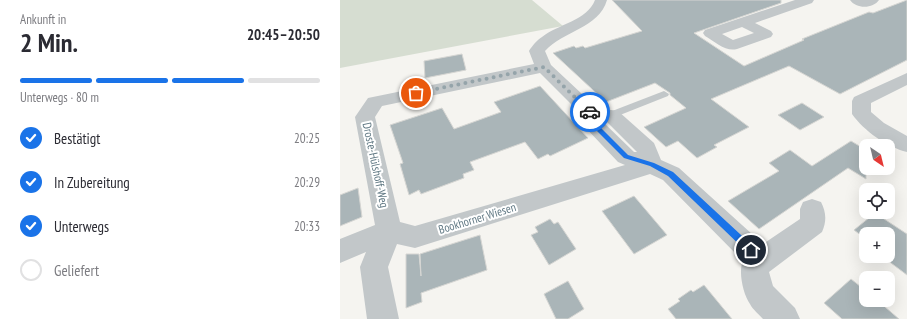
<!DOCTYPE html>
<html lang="de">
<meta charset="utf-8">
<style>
body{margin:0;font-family:"PT Sans Narrow",sans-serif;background:#f7f7f7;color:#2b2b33;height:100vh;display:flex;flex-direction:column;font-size:15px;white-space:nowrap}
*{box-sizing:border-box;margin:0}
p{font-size:13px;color:#7c7c81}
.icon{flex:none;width:22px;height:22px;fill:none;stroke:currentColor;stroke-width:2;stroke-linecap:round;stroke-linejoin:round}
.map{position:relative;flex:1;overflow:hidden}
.panel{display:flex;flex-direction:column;background:#fff;width:340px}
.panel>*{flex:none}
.needle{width:26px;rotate:145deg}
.fabs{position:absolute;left:519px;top:139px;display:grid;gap:8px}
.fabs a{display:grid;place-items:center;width:36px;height:36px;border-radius:8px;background:#fff;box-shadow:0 4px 16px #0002;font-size:20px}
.pin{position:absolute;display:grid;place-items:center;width:34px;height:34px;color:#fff;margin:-17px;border:2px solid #fff;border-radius:50%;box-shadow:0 1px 4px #0007}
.courier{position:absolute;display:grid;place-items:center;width:40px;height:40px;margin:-20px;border:3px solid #1a73e8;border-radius:50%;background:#fff;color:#222;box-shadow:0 1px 5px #0007}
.overview em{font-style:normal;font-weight:600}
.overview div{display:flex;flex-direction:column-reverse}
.overview{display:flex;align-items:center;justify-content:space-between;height:68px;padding:0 20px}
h1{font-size:26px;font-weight:600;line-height:30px}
.bar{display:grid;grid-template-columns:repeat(4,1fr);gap:6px 4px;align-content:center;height:48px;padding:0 20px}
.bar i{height:5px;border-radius:3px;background:#e1e1e2}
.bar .active{background:#1a73e8}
.bar p{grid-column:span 4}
ol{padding:0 20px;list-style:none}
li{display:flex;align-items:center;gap:12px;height:44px}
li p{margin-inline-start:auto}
li .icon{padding:4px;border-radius:50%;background:#1a73e8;color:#fff;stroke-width:4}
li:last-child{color:#7c7c81}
li i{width:22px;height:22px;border:2px solid #e1e1e2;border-radius:50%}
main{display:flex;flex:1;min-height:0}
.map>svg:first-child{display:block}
.green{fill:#d6ddd1}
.building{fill:#aab5b8;stroke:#d6d6d3}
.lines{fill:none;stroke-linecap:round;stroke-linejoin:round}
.lane{fill:#c2c7c9;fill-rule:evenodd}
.street{fill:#c2c7c9;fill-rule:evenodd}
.route{fill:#1a73e8}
.done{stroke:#95a4aa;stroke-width:4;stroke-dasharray:0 7.2}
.labels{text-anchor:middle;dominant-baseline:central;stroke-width:4;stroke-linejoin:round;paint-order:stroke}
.street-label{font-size:12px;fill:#617984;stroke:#fff}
</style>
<main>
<section class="panel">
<div class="overview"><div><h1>2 Min.</h1><p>Ankunft in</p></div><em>20:45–20:50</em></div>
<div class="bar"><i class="active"></i><i class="active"></i><i class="active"></i><i></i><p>Unterwegs · 80 m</p></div>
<ol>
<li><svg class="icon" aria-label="check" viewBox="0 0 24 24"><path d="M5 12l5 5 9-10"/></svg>Bestätigt<p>20:25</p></li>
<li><svg class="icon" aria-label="check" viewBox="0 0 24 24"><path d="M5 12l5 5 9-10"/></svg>In Zubereitung<p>20:29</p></li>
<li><svg class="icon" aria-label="check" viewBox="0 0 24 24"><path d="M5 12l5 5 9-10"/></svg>Unterwegs<p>20:33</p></li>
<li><i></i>Geliefert</li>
</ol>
</section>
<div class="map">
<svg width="567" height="319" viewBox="0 0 567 319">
<rect width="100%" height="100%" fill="#f5f4f0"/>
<path class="green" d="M0 0H192L223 26 0 68Z"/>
<path class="building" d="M272 0H441V3L354 33 404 66 464 40 462 39 529 12 533 13 567 0V60L500 94 449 66 371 99 409 127 374 145 377 147 357 158 338 141 326 147 304 127 346 108 330 95V93L315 83 266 102 213 53 234 46 236 48 243 46 245 48 302 31Z
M122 54 126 70 85 78 84 61Z
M200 86 248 138 210 156 208 154 198 159 185 142 130 162 134 170 123 174 124 178 81 194 79 190 69 195 60 164 63 163 50 125 102 108 114 129 161 112 154 102Z
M462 103 484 117 460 130 438 115Z
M511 141 526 150V179L508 168 419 229 388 201 439 171 429 163 450 150 472 166Z
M18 188 22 217 0 226V195Z
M294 196 327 235 294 254 262 211Z
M535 213 567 234V275L543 257 548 256V234H526V239L514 230Z
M210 219 214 224 218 222 236 249 209 265 191 235 198 232 195 227Z
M140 235 147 270 81 293 82 302 66 308V254H79L81 276 80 254Z
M511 279 526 291V300H537L559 319H502L484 303Z
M228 281 244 309 228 319H216L204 294Z
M364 285 392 319H336L328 309 340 301 338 299 351 290 353 292Z"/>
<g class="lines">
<path class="lane" d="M324 91 329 94 328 96 275 117 271 118 266 115 267 113Z"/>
<path class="street" d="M255 0H267C259 28 223 31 205 51L211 65 257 108 278 111 314 143 321 160 339 168 423 244 460 219V209L463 202 472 199 481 202C486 212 487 221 482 232L429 272 433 286 455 308 460 319H423C419 314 413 310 410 304 403 294 398 271 403 261L323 180 310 174 75 248 57 244 48 267 59 319H27L20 267 26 252 0 263V239L35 225 15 117 28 98 194 64 189 51C192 46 197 40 202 37 218 24 247 21 255 0ZM200 73 241 114V122L244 126 278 162 285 165 75 226 60 222 35 117 42 106ZM261 120H265L297 152H294Z
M455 0H474L472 3 415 23 431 31 433 34 431 37 397 49C386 52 375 42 365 36L363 33 365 30ZM402 27 414 33 393 40 382 34Z
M510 0H539C533 9 516 9 510 0Z
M567 73V85L531 103V112L544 123 567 136V152C547 147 524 131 512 114V101L514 97Z"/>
</g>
<path class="route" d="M248 111H252L254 121 288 155 314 163 333 172 414 247V253H408L328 176 310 166 284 158 249 123Z"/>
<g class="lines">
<path class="done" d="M76 93 204 67 250 112"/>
</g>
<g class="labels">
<g class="street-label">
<text transform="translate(36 165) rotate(78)">Droste-Hülshoff-Weg</text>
<text transform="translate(137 218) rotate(-17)">Bookhorner Wiesen</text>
</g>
</g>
</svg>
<div class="fabs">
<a><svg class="needle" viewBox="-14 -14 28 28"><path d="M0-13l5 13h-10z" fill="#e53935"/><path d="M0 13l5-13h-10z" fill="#7c7c81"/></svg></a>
<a><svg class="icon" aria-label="locate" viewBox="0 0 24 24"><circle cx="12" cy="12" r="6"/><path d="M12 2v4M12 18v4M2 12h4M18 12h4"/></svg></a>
<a>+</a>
<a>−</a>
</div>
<div class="pin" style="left:76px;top:93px;background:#ea580c"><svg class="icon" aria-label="bag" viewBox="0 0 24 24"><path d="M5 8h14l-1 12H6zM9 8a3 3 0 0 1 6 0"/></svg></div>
<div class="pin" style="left:411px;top:250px;background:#1f2937"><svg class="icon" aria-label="home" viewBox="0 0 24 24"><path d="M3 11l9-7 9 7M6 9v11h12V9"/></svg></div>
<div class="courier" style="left:250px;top:112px"><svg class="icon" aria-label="car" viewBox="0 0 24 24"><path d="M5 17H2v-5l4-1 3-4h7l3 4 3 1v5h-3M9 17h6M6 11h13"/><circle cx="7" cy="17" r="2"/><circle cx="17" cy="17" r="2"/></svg></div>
</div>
</main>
